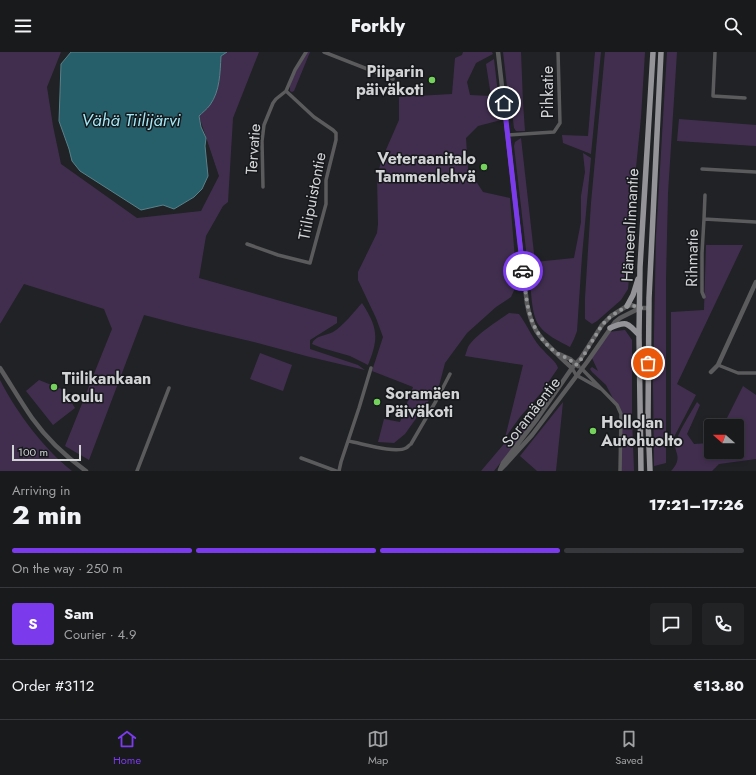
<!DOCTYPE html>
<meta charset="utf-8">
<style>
body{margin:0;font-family:Jost,sans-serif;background:#212325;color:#f1f3f6;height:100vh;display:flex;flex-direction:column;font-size:15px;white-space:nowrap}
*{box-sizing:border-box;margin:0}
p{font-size:13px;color:#9fa1a3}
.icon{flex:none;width:22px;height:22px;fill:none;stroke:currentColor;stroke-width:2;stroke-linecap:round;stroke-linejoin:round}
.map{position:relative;height:419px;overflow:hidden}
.drawer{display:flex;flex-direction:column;background:#181a1c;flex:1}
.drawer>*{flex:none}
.needle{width:26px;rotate:291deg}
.fabs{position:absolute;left:704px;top:367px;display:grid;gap:8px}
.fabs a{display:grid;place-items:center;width:40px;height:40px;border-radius:4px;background:#181a1c;box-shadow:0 2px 6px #0003,0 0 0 1px #36383b;font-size:20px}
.scale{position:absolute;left:12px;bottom:10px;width:69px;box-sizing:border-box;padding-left:4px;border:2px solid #d1d3d5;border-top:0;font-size:11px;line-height:14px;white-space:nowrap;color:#d1d3d5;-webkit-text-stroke:3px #16181b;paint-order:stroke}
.pin{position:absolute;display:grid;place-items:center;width:34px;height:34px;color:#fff;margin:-17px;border:2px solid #fff;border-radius:50%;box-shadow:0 1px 4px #0007}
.courier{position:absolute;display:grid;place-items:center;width:40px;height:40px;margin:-20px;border:3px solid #7c3aed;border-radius:50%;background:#fff;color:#222;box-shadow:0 1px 5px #0007}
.overview em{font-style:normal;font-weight:800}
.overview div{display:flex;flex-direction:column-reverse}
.overview{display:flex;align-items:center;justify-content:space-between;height:68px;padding:0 12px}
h1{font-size:26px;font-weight:800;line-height:30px}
.bar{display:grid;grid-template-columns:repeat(4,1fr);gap:6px 4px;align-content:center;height:48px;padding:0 12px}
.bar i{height:5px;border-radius:3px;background:#36383b}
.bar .active{background:#7c3aed}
.bar p{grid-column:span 4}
.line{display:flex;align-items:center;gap:10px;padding:0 12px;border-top:1px solid #36383b}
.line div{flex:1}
.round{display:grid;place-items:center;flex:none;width:42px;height:42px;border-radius:4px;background:#212325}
header{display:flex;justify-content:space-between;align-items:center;height:52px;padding:0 12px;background:#181a1c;font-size:18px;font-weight:800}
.tabs{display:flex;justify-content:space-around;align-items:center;height:56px;border-top:1px solid #36383b;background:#181a1c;font-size:11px;color:#9fa1a3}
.tabs a{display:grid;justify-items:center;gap:2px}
.tabs .active{color:#7c3aed}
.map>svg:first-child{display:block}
.green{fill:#412e4e}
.water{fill:#265e69;stroke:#598189}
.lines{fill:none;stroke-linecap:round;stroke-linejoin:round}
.minor{stroke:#5b5b5d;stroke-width:3.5}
.tertiary{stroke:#5b5b5d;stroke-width:4.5}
.primary{stroke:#949498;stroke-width:5.5}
.done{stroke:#939597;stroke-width:4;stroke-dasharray:0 7.2}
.route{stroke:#7c3aed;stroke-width:5}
.poi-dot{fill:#74d25c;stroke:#16181b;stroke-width:1.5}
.labels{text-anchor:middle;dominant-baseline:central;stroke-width:3;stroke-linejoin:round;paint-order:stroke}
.poi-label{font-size:16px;font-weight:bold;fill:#d1d3d5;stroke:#16181b;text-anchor:start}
.street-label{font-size:16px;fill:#d1d3d5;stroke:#16181b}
.water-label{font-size:17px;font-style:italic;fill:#a4eaf9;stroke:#16181b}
</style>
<header><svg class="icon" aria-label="menu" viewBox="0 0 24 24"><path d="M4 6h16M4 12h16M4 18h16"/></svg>Forkly<svg class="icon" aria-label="search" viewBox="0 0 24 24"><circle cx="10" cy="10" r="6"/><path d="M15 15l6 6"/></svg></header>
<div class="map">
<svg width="756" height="419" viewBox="0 0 756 419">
<rect width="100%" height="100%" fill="#202225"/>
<path class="green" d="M0 0H61L47 35 53 74 61 112 137 166 201 159 219 124 199 64 210 53 219 27 221 4 227 0H259L233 66 228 150 223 154 206 184 199 226 337 265V271L310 288V297L358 313 365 318 310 305 254 290 186 274 144 263 89 408 65 394 112 277 104 257 24 232 0 272Z
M307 0H310L294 39 292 40 290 39V33L291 28Z
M463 0H492L493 2 476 11 467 30 470 43 491 44 486 12 494 7 501 68 478 74 466 86 468 117 483 140 510 146 517 232 511 245 496 255 467 281 445 311 439 334 405 382 394 391 378 390 384 367 400 370 413 335 372 319 383 285 376 266 358 228V220L377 181 378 172 377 124 382 107 399 68V45L452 42 455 6 462 3Z
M503 0H521L523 51 525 79H516L514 76 511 52 508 43Z
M595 0H601L591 102 563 91 562 83 588 84Z
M605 0H645L641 65 635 126 632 156 630 215 628 237 621 248 597 269 592 272 585 267V246L591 151Z
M667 0H677L668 141 666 227V411L654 414 653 332 656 184Z
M679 67 756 73V94L677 89Z
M521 86 535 210 574 206 581 170V144L585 120 583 101 591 106 582 204 577 279 574 287 570 295C559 289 545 283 538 272 533 264 532 250 531 241L514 94 515 90Z
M706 193H743L677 332 696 343 674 385 671 384V260L704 258Z
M362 251C378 276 379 286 368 313L350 304 322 296 312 292C315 283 326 284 333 280 342 275 355 259 362 251Z
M509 261 519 262C528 274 533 289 544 299 549 305 556 309 558 316L541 341 520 365 505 386 523 313 465 304C466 301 467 298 468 295 475 283 498 269 509 261Z
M625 278 632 288V365L634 419H621V362L606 333 592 320 590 317 592 315 598 319 591 304 608 280Z
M260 301 292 313 283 339 250 327Z
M0 328C17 361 43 396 72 419H0Z
M39 328 64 338 75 356 53 373 26 339Z
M743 334 756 343V407L719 412 712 419H671C675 415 679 409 677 402 676 399 675 396 675 393 678 380 690 362 697 350L700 353 687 382 694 392 711 391V400H737V374H723Z
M548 340 551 342C535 369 514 394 494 419H481Z
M563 350 556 419H537L520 404Z"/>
<path class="water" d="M71 0H227L221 4C220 21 220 39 210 53 207 57 202 61 199 64L201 75 206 86 205 94 208 124 202 137 194 145 174 157 163 153 141 158 80 119 72 109 69 97 59 69 61 12Z"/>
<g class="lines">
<path class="minor" d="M324 0 393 27
M715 0 713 44 745 46
M508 83 554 80 560 71 558 0
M702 117 756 120
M263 135 262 89 264 73 273 51 276 47 286 39 295 18 306 0
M705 143 704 167 756 170
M247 192 278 203 310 211 326 152V128L336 88V81L333 78 314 65 286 39
M704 245 702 240V201L704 167
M718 313 738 321H756
M572 316 576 323 601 337
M581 316 617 353 621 362 620 419
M348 389C361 391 395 402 406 396 408 395 409 393 411 392L436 349 450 322
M301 406 336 419
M137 419 169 336
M339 419 341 410 359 356 371 316"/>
<path class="tertiary" d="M498 0 527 252C532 277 538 284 556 301 561 306 566 311 572 316
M559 302 570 307 578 314
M0 316C11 333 21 350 32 366 47 387 65 404 86 419
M711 320 718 313 756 230
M501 417 505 413 532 383 587 310 615 270 620 266 640 256
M500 418 503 411 537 367 572 316 581 306 602 273 611 264 627 254 631 253 640 256H649"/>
<path class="primary" d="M627 254 633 243 638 227
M610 276C626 269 627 270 639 283
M641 419 639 283 640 215 653 0
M650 419 648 368 649 246 661 0"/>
</g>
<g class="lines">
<path class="done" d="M523 219C527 251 527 277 555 300 559 303 564 304 568 307 571 308 573 311 576 313L582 306 602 273 611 264 627 254 631 253 640 256H649L648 311"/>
<path class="route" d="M504 51 523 219"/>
</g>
<g class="poi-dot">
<circle cx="432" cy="28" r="4"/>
<circle cx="484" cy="115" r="4"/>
<circle cx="54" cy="335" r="4"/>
<circle cx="377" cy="350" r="4"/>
<circle cx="593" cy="379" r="4"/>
</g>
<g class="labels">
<g class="poi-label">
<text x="424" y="19" text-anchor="end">Piiparin<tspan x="424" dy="18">päiväkoti</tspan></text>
<text x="476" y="106" text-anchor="end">Veteraanitalo<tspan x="476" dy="18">Tammenlehvä</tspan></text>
<text x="62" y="326">Tiilikankaan<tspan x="62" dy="18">koulu</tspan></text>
<text x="385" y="341">Soramäen<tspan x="385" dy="18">Päiväkoti</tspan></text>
<text x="601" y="370">Hollolan<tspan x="601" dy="18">Autohuolto</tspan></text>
</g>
<g class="street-label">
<text transform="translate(547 40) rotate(-90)">Pihkatie</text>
<text transform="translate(253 97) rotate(-86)">Tervatie</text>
<text transform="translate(312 144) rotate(-79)">Tiilipuistontie</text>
<text transform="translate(630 173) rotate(-87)">Hämeenlinnantie</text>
<text transform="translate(692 206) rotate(-89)">Rihmatie</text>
<text transform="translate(531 360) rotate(-52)">Soramäentie</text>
</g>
<g class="water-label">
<text x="131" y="68">Vähä Tiilijärvi</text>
</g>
</g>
</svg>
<div class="fabs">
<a><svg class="needle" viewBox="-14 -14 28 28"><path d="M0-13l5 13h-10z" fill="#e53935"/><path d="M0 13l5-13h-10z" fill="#9fa1a3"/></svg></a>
</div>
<div class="scale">100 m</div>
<div class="pin" style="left:648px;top:311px;background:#ea580c"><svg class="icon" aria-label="bag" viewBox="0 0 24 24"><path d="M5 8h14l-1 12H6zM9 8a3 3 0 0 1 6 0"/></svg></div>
<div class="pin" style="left:504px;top:51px;background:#1f2937"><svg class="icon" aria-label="home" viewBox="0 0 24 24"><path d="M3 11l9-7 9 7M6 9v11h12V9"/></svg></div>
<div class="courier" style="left:523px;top:219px"><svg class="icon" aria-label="car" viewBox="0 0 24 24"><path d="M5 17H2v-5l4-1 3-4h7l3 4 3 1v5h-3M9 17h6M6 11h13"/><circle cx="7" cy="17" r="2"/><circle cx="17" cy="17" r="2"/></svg></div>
</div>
<section class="drawer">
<div class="overview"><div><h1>2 min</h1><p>Arriving in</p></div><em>17:21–17:26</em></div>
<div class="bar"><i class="active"></i><i class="active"></i><i class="active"></i><i></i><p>On the way · 250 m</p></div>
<div class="line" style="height:72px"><b class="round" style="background:#7c3aed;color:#fff">S</b><div><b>Sam</b><p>Courier · 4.9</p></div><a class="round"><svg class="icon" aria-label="chat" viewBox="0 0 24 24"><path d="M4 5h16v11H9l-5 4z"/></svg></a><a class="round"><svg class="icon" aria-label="phone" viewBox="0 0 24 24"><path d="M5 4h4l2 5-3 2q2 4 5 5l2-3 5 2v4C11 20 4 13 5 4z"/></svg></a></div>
<div class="line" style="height:52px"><div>Order #3112</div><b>€13.80</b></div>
</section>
<nav class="tabs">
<a class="active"><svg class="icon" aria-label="home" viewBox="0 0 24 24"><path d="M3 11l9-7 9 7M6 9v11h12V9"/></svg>Home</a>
<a><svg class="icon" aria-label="map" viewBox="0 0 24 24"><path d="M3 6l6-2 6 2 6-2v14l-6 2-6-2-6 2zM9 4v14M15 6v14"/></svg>Map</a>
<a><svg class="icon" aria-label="saved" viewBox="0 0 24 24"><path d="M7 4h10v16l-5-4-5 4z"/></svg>Saved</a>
</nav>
